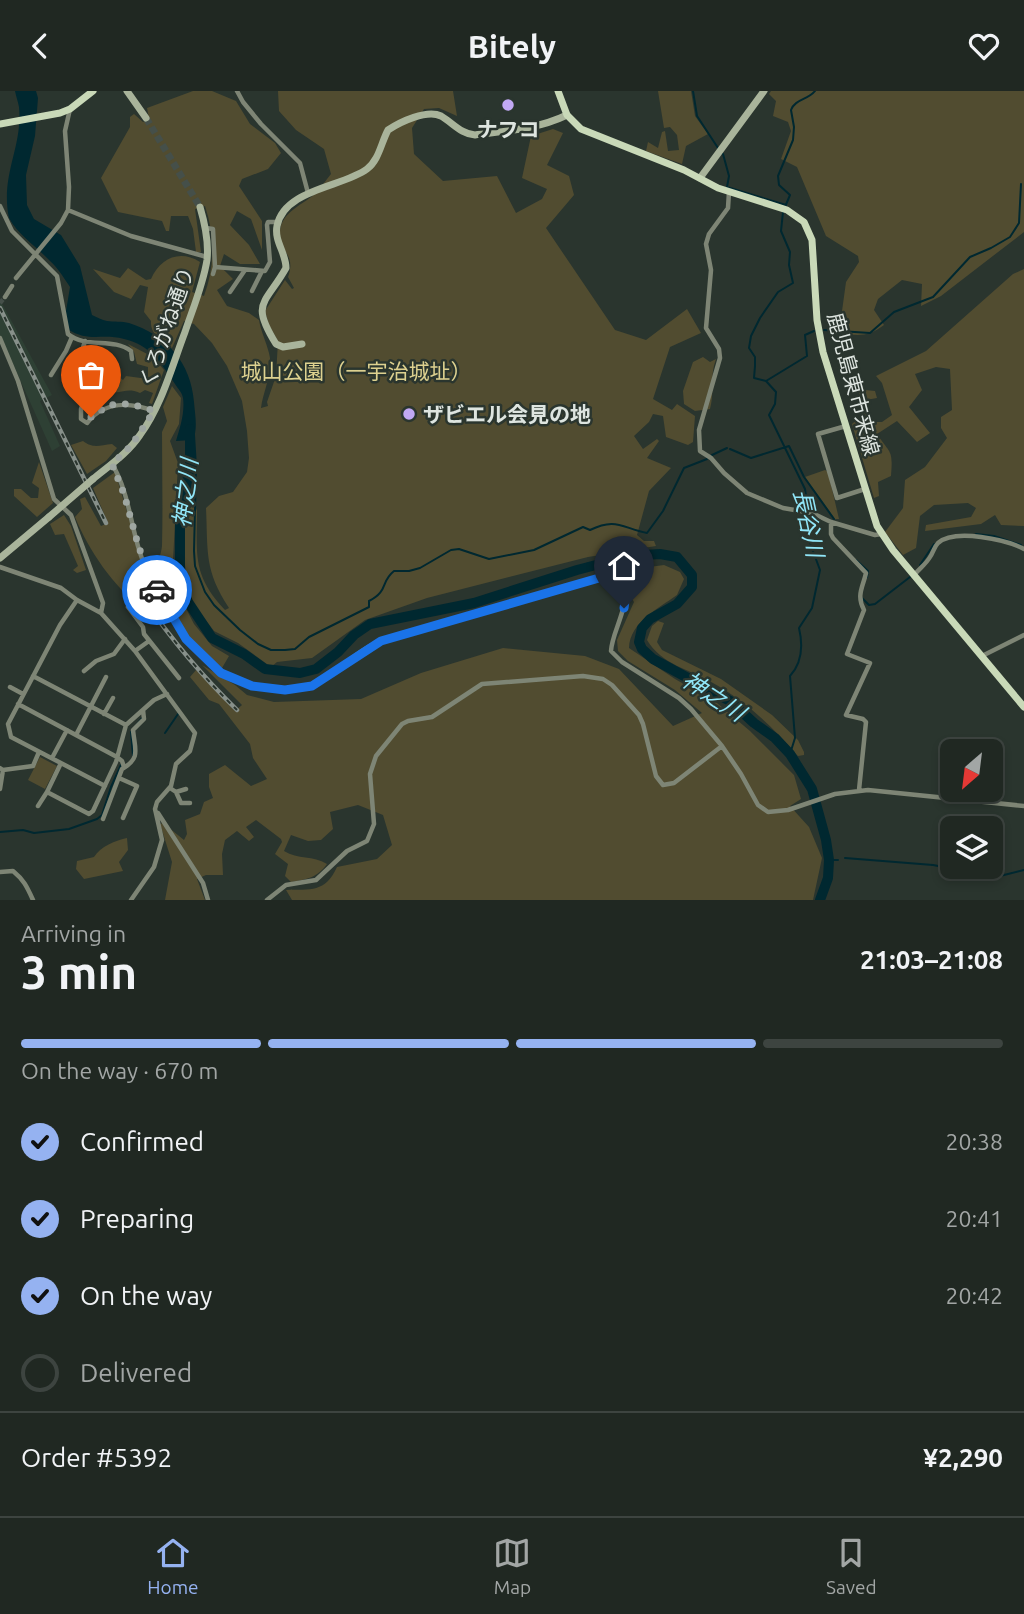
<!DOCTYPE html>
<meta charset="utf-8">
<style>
body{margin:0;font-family:Ubuntu,"Noto Sans JP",sans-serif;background:#2d342f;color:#f1f3f6;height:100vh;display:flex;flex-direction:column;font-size:26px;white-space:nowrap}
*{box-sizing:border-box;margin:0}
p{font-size:23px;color:#a2a6a5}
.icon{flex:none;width:38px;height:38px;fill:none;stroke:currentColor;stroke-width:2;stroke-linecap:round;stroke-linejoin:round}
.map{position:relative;height:809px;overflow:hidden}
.sheet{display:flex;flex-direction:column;background:#202822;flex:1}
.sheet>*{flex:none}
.needle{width:46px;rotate:208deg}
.fabs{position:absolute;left:940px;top:648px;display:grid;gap:14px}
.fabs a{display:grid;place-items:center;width:63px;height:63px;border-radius:10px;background:#202822;box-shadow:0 4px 10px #0003,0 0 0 2px #3d4440;font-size:35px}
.pin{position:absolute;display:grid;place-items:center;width:60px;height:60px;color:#fff;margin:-72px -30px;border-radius:50% 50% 50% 0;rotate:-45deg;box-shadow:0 0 7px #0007}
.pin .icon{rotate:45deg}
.courier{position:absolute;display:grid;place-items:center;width:70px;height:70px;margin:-35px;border:5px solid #1a73e8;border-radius:50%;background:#fff;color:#222;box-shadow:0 2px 9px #0007}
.overview em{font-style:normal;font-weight:700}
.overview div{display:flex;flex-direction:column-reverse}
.overview{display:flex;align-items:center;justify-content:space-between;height:119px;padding:0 21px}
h1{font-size:46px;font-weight:700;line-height:52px}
.bar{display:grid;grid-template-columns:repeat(4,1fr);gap:10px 7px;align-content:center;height:84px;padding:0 21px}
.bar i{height:9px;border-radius:5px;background:#3d4440}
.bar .selected{background:#95b2f1}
.bar p{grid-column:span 4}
.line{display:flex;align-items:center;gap:18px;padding:0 21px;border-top:2px solid #3d4440}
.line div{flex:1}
ol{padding:0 21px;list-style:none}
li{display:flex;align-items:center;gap:21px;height:77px}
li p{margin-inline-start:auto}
li .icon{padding:7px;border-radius:50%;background:#95b2f1;color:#111;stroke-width:4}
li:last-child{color:#a2a6a5}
li i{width:38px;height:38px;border:4px solid #3d4440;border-radius:50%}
header{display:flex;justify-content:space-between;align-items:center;height:91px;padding:0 21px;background:#202822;font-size:32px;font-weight:700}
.menu{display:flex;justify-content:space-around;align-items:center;height:98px;border-top:2px solid #3d4440;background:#202822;font-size:19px;color:#a2a6a5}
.menu a{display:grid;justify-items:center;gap:4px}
.menu .selected{color:#95b2f1}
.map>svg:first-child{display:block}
.built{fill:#2e4034}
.green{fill:#514c30}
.water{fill:#002830}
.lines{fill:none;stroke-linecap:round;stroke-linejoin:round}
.stream{stroke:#002830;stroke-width:2}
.river{stroke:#002830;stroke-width:10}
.street-tunnel{stroke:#454f49;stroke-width:4.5;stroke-dasharray:4.5 2;stroke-linecap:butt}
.secondary-tunnel{stroke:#454f49;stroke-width:7;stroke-dasharray:7 3.5;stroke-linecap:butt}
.street{stroke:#7e8575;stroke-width:4.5}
.secondary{stroke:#a9b49b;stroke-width:7}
.primary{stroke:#c9d9b8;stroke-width:7}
.rail-casing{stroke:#87908a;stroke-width:4.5}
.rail{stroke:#2a352e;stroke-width:2;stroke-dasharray:5;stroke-linecap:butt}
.secondary-bridge{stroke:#a9b49b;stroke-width:7}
.done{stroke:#9fa7a2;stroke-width:7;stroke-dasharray:0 12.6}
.route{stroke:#1a73e8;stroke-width:9}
.poi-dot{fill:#c1a8f3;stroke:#2a352e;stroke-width:2.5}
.labels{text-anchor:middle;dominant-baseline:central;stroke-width:5;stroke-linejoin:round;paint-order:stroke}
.poi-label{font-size:21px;font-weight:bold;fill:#dee5e0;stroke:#2a352e}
.street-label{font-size:21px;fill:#dee5e0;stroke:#2a352e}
.park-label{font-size:21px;fill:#ddd18f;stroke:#2a352e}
.water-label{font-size:23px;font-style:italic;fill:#91e6f8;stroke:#2a352e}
</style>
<header><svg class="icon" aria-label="back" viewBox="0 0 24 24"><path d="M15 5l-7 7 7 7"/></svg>Bitely<svg class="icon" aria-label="heart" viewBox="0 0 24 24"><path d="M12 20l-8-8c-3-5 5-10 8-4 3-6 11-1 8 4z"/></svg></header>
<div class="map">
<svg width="1024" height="809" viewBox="0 0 1024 809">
<rect width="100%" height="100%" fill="#2a352e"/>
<path class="built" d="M0 209 52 304 40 310 60 355 52 360 0 244Z"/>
<path class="green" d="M193 0H212L236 10 250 33 275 52 281 62 268 78 242 88 239 95 262 130V159L251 128 237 120 230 134 249 154 260 173H240L224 163 220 175 233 188 217 199 227 215 249 222 259 229C261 241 266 250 269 262 274 280 263 300 261 317L268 315 267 311 276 285 278 250 269 234 265 220 285 189 292 198 294 197 288 186C296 164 281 162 280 145 278 121 304 114 317 101 322 95 326 89 331 83L324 58 296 39 279 20 278 0H453L457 25 439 17 424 18 412 37 414 63 443 90 497 85 516 122 542 108 547 98 522 87 531 45 553 38 563 42 547 74 569 85 574 104 546 137 615 239 646 249 687 218 701 242 670 256 653 308 672 319 677 313 695 325 693 351 688 354 666 346 663 325 653 323 649 331 634 345 643 358 657 348 659 350 647 367 671 377 649 400 637 444 644 450H654L656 455 588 466 427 507 365 529 312 567 277 571 271 576 238 552 214 540 190 509 183 460 185 425 194 412 197 420C197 464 192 484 225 519L229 517C204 479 208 460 206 417L219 405 233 401 247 381 249 367 247 340 242 310 227 275 212 252 194 233 184 230 172 257C162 249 150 244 151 230L144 221 148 196 140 194 131 208 114 201 93 178 120 187 128 177 146 189 151 188C160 167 180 158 200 171L192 201 204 205C215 175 215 145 205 115L195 118 201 161H196L193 138 188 125H171L169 140H166L162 130 118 121 101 87 130 36V26L134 23 143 31 149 27 147 17Z
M658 0H691L695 25 708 43 686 55 682 73 646 60 648 51 658 57 662 41 665 40 668 60 679 59 677 44 670 36 664 37Z
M771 0H1024V141L941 205 921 215 922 193 902 189 878 208 874 219 884 234C868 246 859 245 839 242L846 191 859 171 858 165 826 145 797 76 781 68 791 40 788 31 773 25 776 10 769 3Z
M1024 178V435L1001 434 995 424 981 433 925 440 926 434 971 426 976 417 968 412 934 414 920 425 916 457 903 464 885 441 903 417 905 389 925 376 947 347 941 337V326L952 319 950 278 936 276 915 283 922 299 909 316 930 342 917 351 897 330 877 343C891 364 893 358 891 385L878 391 879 405 874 407 852 333 860 326 859 301 850 297 861 291 865 299 875 300 877 307 866 309 869 331H882L892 324 882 292 876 285 926 260 1013 183Z
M128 253 153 266 164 279 152 313 149 312 153 302 145 299 140 302C121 294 121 310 102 293L104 282 97 281 98 268 106 269 111 279 123 289 126 285 148 288V276L137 273 134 261Z
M703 266 710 271 716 268C709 288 715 299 710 318L695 320 684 313 683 300 693 271Z
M172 295 181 307 179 333 170 350 178 372 173 470 178 502 194 533 212 555 229 565 222 577C195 555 162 523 156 487 155 477 161 465 162 455 163 417 162 379 162 341L167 330 163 316Z
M83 350C93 358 100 354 112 353L117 357 106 370 87 383 71 354Z
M39 371 53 412 37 426 14 405V398H21L31 407H38L39 397 32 392Z
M825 379 828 381 839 428H835L805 386Z
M115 381 146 483 148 504 141 510 144 516 143 518C113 495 89 460 75 426L82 418 80 408 85 406 101 435 108 432 93 397Z
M64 424 71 435 86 479 77 482 73 479 78 475 64 443 55 444 50 433Z
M664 474 680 481 684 488 677 504C658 518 630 531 629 557L675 588 717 612 750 640 794 684 801 708 790 715 809 736 822 767 813 809H292L286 799C311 798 325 802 337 776L377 768 392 754 383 724 358 714 330 721 333 738 321 749 308 750 291 744 284 760C298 769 313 764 327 773 317 787 307 788 291 791L285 785 288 773 275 763 282 751 281 748 256 729 246 736 254 746 249 750 237 740 225 749 222 763 223 784H206L197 788 205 809H165L172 771 160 733 163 732 184 749 187 743 185 729 200 723 204 711 213 707 209 696V683L225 674 251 695 267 688 253 667 250 653 219 613 209 609 190 586 196 579 235 620 242 614 202 574 235 594 247 604 274 611 361 608 421 582 503 557 585 565 619 578 673 635 702 622 675 599 628 570 618 560 617 549 634 511 621 491 605 482Z
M658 530 664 532 657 551 662 559 721 588 772 624 798 649 804 661V664L798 665 795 662C771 634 745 610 713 592 689 578 662 574 647 549L652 535Z
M40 666 57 675 45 698 28 689Z
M127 747 128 759 119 771 123 780 84 788 76 778 77 770 94 766C100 756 116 749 127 747Z"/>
<path class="water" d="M15 0H36L38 7 35 45 26 84 27 114 34 128 61 144 80 175 92 224C97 226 102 229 107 230 114 231 122 230 129 232 167 244 191 272 194 311 195 324 198 337 193 349L176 350C180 336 185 322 183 307 182 301 178 298 175 293 161 272 150 254 124 248 101 242 90 252 67 238L66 220 70 196C64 187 58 177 50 170 36 155 19 145 9 127 0 84 23 56 19 16 18 11 16 5 15 0Z"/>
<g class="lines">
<path class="stream" d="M693 0 697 25 718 57
M723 63 729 85 727 96 786 114
M785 116 790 104 779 94 778 85 793 49 794 36 791 19C795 8 808 9 815 0
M783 121 781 140 790 161 789 174 793 192 778 201 760 227 751 245 749 257 755 266V275L754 287 766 290 776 301 775 313 769 324 805 398 808 418
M824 239 870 242 894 221 933 206 970 166 991 157 1010 146 1019 132 1021 93
M766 290 807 265 805 244 814 240
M194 344 196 376 194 460 195 475 205 501 214 514 240 539 258 553 271 559H285L295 558 309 546 369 516V510C389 500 380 491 394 480H409L420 477 451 459 459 458 489 468 534 459 583 436 590 439C616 426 622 437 647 442L663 420 684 377 707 368
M730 358 751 367 789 355 804 386 834 428
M712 364 727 357
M976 443 994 445 1021 454
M856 469 868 480 867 486
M920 474 934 453
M862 507 869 514 875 513 910 486
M165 642 178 623
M790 663 795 647 790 585C802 572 803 554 799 537L812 517 820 479 807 444 809 424
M133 665 131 641 142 627
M0 741 23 739 34 742 69 738 97 728 102 724 111 696 121 674
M845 767 933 774 996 786 1024 779
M829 769H838"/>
<path class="river" d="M190 338V375L180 426V490L188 511 212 547 244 563 265 578 300 582 316 578 338 561 354 544 370 533 474 512 577 479 630 465 660 463 677 466 692 484V496L677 513 650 528 642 537 639 551 642 558 653 568 730 610 754 632 775 647 790 663 812 698 826 749 829 769 828 787 820 809"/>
<path class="street-tunnel" d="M0 212 5 206"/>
<path class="secondary-tunnel" d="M146 27 200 116"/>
<path class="street" d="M237 0 243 11 261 33 300 72 308 102
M729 101 728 117 709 143 706 153 711 179 706 237 719 258 720 267 699 339 700 360 711 367 724 382 747 402 783 417 812 422 831 431 875 444 881 443
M0 115 12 140 57 185 68 243C86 258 113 246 131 260L132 268
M68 119 131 145 207 166
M206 137 213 138 215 176 265 180 270 171 267 134 268 131H277
M213 183 215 176
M16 187 61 132 68 119 69 96 65 40 70 18
M252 200 262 180
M230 201 245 179
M5 206 12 195
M0 247 18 290 54 408 71 424 103 512 101 522
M79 270 85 250
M51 284 66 260 72 246
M89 296 81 318V328L87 332C104 310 130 311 154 320
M846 335 818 343 837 407 865 398
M112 373C125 394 129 420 135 444 141 468 152 496 166 517 192 559 224 596 276 598 288 599 302 599 313 594 338 582 358 557 384 549 455 526 527 507 599 487 647 493 612 534 611 560L622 571 679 607 691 618 722 655 741 683 758 714 768 721 788 719 835 703 868 699 1024 715
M831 431V443L833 447 866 482C863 496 856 504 864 519L847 563 870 572 846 624 863 628 866 631 859 699
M0 476 61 497 77 509 101 522 135 560 195 642 190 660 176 673 171 695 157 711 155 718 162 749 154 776 131 809
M915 483C920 477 926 473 930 466 933 462 934 456 938 452 955 437 1007 449 1024 458
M77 509 60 534 8 633 11 646 105 695
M128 516 143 536 144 543 179 587
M135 560 149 550
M982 565 1024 544
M84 580 96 570 114 563 125 548
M33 585 126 634
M10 596 23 603
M18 613 117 666 122 670 124 676
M104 623 113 607
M76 644 106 586
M52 667 67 639
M61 672 47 701 89 723 93 720 116 671 126 634 154 609 167 603
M0 677 3 679 0 698
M3 679 33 675 39 661
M119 687 137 695 123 727
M170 697 176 701 186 698
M176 701 181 712H190
M38 715 47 701
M158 722 203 792 208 809
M103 728 122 678C141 667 135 659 133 639L144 628 143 619
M0 781 13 780C24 789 27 796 33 809
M267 809 286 794 316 789 347 760 367 750 374 733 370 683 376 665 402 633 408 630 432 626 482 593 583 585 603 588 612 594 639 624 643 633 656 685 663 694 674 692 722 655"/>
<path class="secondary" d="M127 0 146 27
M700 87 764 0
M302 253 283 256 276 253C250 211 265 214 286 177 286 162 274 150 277 135 284 98 343 96 367 78 379 69 381 52 388 39 400 31 427 18 441 25 453 32 461 43 475 44 506 40 538 38 567 24
M93 388C110 374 128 362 140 344 162 314 172 275 185 241 193 217 203 194 207 169 209 151 205 133 200 116
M0 467 49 426"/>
<path class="primary" d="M558 0 567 24 581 38 684 79 718 97 787 119 804 131 812 149 817 229 823 261 877 435 893 459 1024 616
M0 33 60 22 70 18 93 0"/>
<g class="rail-casing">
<path id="rail" d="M0 217 106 432
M144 509C172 549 202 585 237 619"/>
</g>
<use href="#rail" class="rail"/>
<path class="secondary-bridge" d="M49 426 93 388"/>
</g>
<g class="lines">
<path class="done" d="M91 326C96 323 101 319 106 316 120 309 140 315 154 320L131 355 112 373 124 403 139 457 157 499"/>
<path class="route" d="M157 499 186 548 221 582 252 595 285 599 312 595 381 550 599 487C615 490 628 499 624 517"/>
</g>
<g class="poi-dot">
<circle cx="508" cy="14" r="7"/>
<circle cx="409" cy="323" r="7"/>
</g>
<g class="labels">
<g class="poi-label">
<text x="508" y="38">ナフコ</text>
<text x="423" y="323" text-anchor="start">ザビエル会見の地</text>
</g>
<g class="street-label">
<text transform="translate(166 236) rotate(-71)">くろがね通り</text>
<text transform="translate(854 293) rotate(75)">鹿児島東市来線</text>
</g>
<g class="park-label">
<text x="356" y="280">城山公園（一宇治城址）</text>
</g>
<g class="water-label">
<text transform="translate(185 402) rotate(-83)">神之川</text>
<text transform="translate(809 432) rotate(78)">長谷川</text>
<text transform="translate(714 605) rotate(33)">神之川</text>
</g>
</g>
</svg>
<div class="fabs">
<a><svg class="needle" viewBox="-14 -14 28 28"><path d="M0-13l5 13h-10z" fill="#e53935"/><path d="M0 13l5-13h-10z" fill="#a2a6a5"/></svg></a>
<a><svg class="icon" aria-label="layers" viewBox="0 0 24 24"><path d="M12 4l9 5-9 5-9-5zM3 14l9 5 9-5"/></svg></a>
</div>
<div class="pin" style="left:91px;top:326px;background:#ea580c"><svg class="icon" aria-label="bag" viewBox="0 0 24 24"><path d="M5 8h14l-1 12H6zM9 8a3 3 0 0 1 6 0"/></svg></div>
<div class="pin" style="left:624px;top:517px;background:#1f2937"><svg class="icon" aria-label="home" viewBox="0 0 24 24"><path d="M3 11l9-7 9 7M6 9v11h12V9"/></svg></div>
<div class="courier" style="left:157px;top:499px"><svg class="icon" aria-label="car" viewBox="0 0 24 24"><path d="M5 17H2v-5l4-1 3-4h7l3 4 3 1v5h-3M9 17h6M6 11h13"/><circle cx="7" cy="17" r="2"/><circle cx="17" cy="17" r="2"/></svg></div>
</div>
<section class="sheet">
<div class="overview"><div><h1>3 min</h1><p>Arriving in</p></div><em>21:03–21:08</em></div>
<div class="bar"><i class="selected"></i><i class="selected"></i><i class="selected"></i><i></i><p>On the way · 670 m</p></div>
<ol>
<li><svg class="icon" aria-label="check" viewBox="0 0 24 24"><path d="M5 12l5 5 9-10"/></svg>Confirmed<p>20:38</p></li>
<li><svg class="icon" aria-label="check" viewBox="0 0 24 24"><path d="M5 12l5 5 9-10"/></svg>Preparing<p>20:41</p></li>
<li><svg class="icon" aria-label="check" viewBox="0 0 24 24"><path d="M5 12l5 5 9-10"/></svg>On the way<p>20:42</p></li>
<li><i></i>Delivered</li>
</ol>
<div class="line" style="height:91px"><div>Order #5392</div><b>¥2,290</b></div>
</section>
<nav class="menu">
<a class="selected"><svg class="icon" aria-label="home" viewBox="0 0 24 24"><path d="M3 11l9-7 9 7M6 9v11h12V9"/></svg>Home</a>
<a><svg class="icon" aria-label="map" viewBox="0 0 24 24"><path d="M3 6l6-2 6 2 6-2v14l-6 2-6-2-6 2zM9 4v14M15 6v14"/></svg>Map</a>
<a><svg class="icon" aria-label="saved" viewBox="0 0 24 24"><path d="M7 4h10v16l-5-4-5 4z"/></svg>Saved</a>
</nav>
